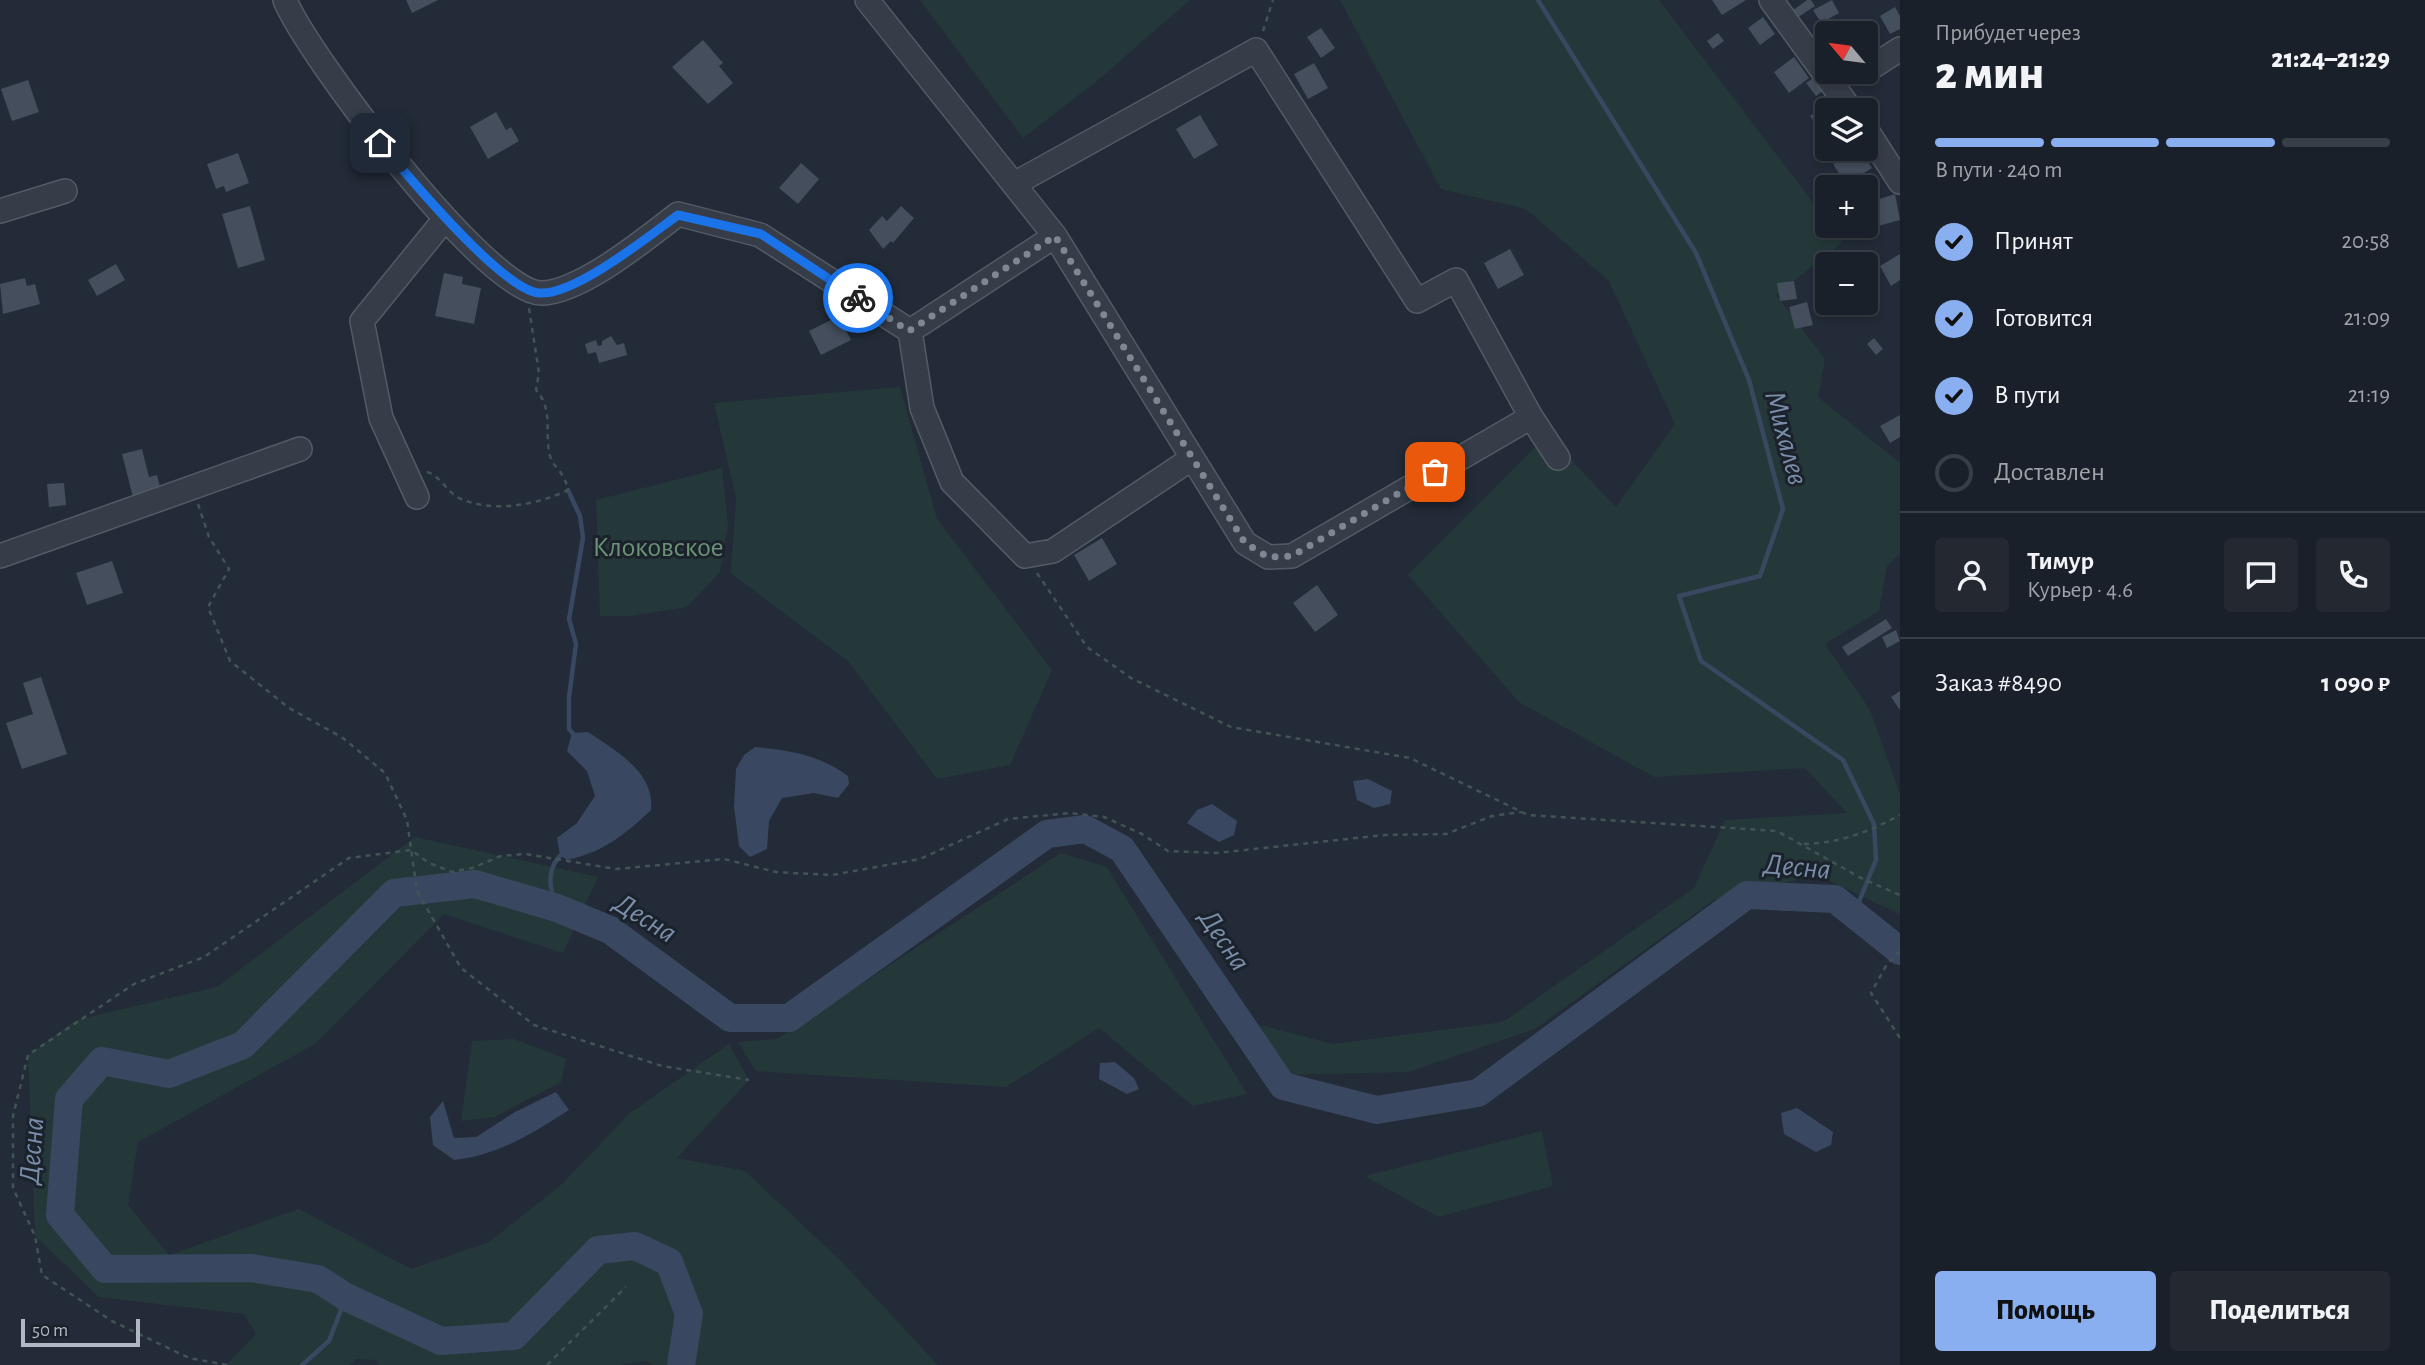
<!DOCTYPE html>
<html lang="ru">
<meta charset="utf-8">
<style>
body{margin:0;font-family:"Alegreya Sans",sans-serif;background:#232831;color:#f1f3f6;height:100vh;display:flex;flex-direction:column;font-size:26px;white-space:nowrap}
*{box-sizing:border-box;margin:0}
p{font-size:23px;color:#9fa3a8}
.icon{flex:none;width:38px;height:38px;fill:none;stroke:currentColor;stroke-width:2;stroke-linecap:round;stroke-linejoin:round}
.map{position:relative;flex:1;overflow:hidden}
.sheet{display:flex;flex-direction:column;background:#1a2029;width:525px}
.sheet>*{flex:none}
.needle{width:46px;rotate:299deg}
.controls{position:absolute;left:1815px;top:21px;display:grid;gap:14px}
.controls a{display:grid;place-items:center;width:63px;height:63px;border-radius:7px;background:#1a2029;box-shadow:0 4px 10px #0003,0 0 0 2px #383e46;font-size:35px}
.scale{position:absolute;left:21px;bottom:18px;width:119px;box-sizing:border-box;padding-left:7px;border:4px solid #b0b8c4;border-top:0;font-size:19px;line-height:24px;white-space:nowrap;color:#b0b8c4;-webkit-text-stroke:5px #1b222c;paint-order:stroke}
.pin{position:absolute;display:grid;place-items:center;width:60px;height:60px;color:#fff;margin:-30px;border-radius:14px;box-shadow:0 4px 10px #0006}
.courier{position:absolute;display:grid;place-items:center;width:70px;height:70px;margin:-35px;border:5px solid #1a73e8;border-radius:50%;background:#fff;color:#222;box-shadow:0 2px 9px #0007}
.overview em{font-style:normal;font-weight:800}
.overview div{display:flex;flex-direction:column-reverse}
.overview{display:flex;align-items:center;justify-content:space-between;height:119px;padding:0 35px}
h1{font-size:46px;font-weight:800;line-height:52px}
.bar{display:grid;grid-template-columns:repeat(4,1fr);gap:10px 7px;align-content:center;height:84px;padding:0 35px}
.bar i{height:9px;border-radius:5px;background:#383e46}
.bar .active{background:#89aff0}
.bar p{grid-column:span 4}
.line{display:flex;align-items:center;gap:18px;padding:0 35px;border-top:2px solid #383e46}
.line div{flex:1}
.round{display:grid;place-items:center;flex:none;width:74px;height:74px;border-radius:7px;background:#232831}
ol{padding:0 35px;list-style:none}
li{display:flex;align-items:center;gap:21px;height:77px}
li p{margin-inline-start:auto}
li .icon{padding:7px;border-radius:50%;background:#89aff0;color:#111;stroke-width:4}
li:last-child{color:#9fa3a8}
li i{width:38px;height:38px;border:4px solid #383e46;border-radius:50%}
.action{display:flex;gap:14px;margin-top:auto;padding:14px 35px}
.action a{flex:1;height:80px;border-radius:7px;background:#89aff0;color:#111;font-size:28px;font-weight:800;line-height:80px;text-align:center}
.action a+a{background:#232831;color:#f1f3f6}
main{display:flex;flex:1;min-height:0}
.map>svg:first-child{display:block}
.green{fill:#253839}
.water{fill:#394860}
.lines{fill:none;stroke-linecap:round;stroke-linejoin:round}
.stream{stroke:#394860;stroke-width:4.5}
.river{stroke:#394860;stroke-width:28}
.building{fill:#444e5c}
.minor-casing{stroke:#535b65;stroke-width:26}
.path{stroke:#425356;stroke-width:2.5;stroke-dasharray:5 5;stroke-linecap:butt}
.minor{stroke:#363d48;stroke-width:23}
.done{stroke:#7e8793;stroke-width:7;stroke-dasharray:0 12.6}
.route{stroke:#1a73e8;stroke-width:9}
.labels{text-anchor:middle;dominant-baseline:central;stroke-width:6;stroke-linejoin:round;paint-order:stroke}
.park-label{font-size:28px;fill:#699374;stroke:#1b222c}
.water-label{font-size:30px;font-style:italic;fill:#7a8eaa;stroke:#1b222c}
</style>
<main>
<div class="map">
<svg width="1900" height="1365" viewBox="0 0 1900 1365">
<rect width="100%" height="100%" fill="#222b37"/>
<path class="green" d="M920 0H1190L1097 81 1023 138Z
M1340 0H1659L1827 221V226H1830L1843 242 1776 295 1825 359 1818 397 1900 463V553L1887 566 1879 611 1825 644 1870 710 1900 794V914L1817 875 1714 900 1535 1029 1408 1072 1285 1075 1257 1024 1333 1044 1503 1022 1694 888 1725 820 1847 813 1805 768 1654 777 1519 702 1408 575 1547 435 1616 507 1675 424 1609 281 1526 209 1441 189Z
M900 387 937 519 1052 670 1010 765 937 779 848 661 731 573 736 498 714 403Z
M722 468 728 525 720 572 687 607 630 616H600L596 500Z
M415 837 598 877 563 953 444 914 315 1044 138 1142 128 1205 169 1255 299 1209 411 1269 489 1242 561 1185 630 1113 729 1044 749 1080 677 1158 745 1171 840 1260 938 1365H652L647 1361 619 1365H379L377 1360 356 1359 349 1365H226L256 1334 244 1314 99 1297 35 1236 28 1055 76 1020 217 987Z
M1061 853 1107 867 1247 1094 1193 1106 1099 1028 1006 1087 756 1071 738 1042 777 1039Z
M514 1039 566 1059 561 1082 495 1117 461 1121 472 1041Z
M1542 1131 1553 1186 1438 1217 1365 1176Z"/>
<path class="water" d="M588 732C616 751 655 772 651 810 626 834 602 853 567 860L560 855 557 838 577 823 595 796 587 771 567 751 572 733Z
M755 747C789 750 820 755 848 776L849 784 838 798 814 793 782 798 769 821 767 849 750 857 739 846 734 807 736 769 744 755Z
M1368 779 1392 791 1390 804 1374 808 1357 800 1353 781Z
M1212 804 1237 821 1234 835 1219 842 1187 823 1197 810Z
M1115 1062 1134 1078 1139 1089 1127 1094 1099 1079 1100 1063Z
M556 1092 569 1110C533 1133 497 1156 454 1160L433 1145 430 1117 443 1101 454 1138 476 1137 515 1112Z
M1797 1108 1833 1132 1831 1145 1816 1152 1784 1134 1781 1113Z"/>
<g class="lines">
<path class="stream" d="M1538 0 1696 253 1749 380 1783 509 1760 576 1679 596 1701 661 1843 760 1874 824 1876 860 1854 914
M568 490 580 516 583 538 569 619 576 644 569 697V729L576 737
M557 908C549 887 545 868 564 852
M302 1365 329 1341 346 1297"/>
<path class="river" d="M681 1365 689 1314 669 1262 635 1246 598 1250 514 1336 441 1341 346 1297 318 1279 251 1268 105 1269 60 1215 69 1099 102 1061 169 1074 243 1045 394 893 475 884 557 908 610 930 730 1018H789L1047 834 1085 829 1122 849 1283 1086 1377 1110 1478 1093 1747 895 1835 899 1900 951"/>
</g>
<path class="building" d="M406 0H438L412 13Z
M1712 0H1746L1722 15Z
M1807 0H1811L1815 6 1797 18 1792 11Z
M1832 0 1839 13 1821 23 1813 10Z
M1895 7 1900 16V29L1890 34 1880 16Z
M1763 17 1775 34 1760 45 1748 28Z
M1321 28 1335 48 1321 58 1307 37Z
M1718 33 1724 41 1713 49 1707 41Z
M703 40 723 63 719 66 733 83 708 104 672 67Z
M1794 57 1809 78 1789 93 1774 72Z
M1314 63 1328 88 1308 99 1294 74Z
M1818 75 1828 87 1816 96 1806 83Z
M28 80 39 112 12 121 1 89Z
M1824 106 1827 110V139L1810 116Z
M496 112 506 130 511 127 519 141 488 159 470 127Z
M1200 115 1218 145 1194 159 1176 129Z
M1856 149H1860L1872 168 1846 184 1833 164Z
M238 153 249 183 226 192 224 186 216 189 207 164Z
M801 163 819 179 798 204 779 188Z
M1895 194 1900 220 1878 226 1870 202Z
M250 206 265 260 238 268 222 214Z
M901 206 914 218 893 243 891 241 883 249 869 230 882 216 887 221Z
M1510 249 1524 275 1498 289 1484 263Z
M1900 254V280L1891 286 1880 266Z
M116 264 125 280 97 296 88 280Z
M444 273 463 277 462 284 481 288 474 324 435 316Z
M25 278 27 286 35 284 40 304 3 314 0 284Z
M1794 281 1797 299 1780 301 1777 283Z
M1807 302 1813 325 1795 329 1789 307Z
M839 316 851 340 821 355 809 331Z
M611 336 617 345 624 343 627 355 599 363 596 352 588 354 585 344 596 340 598 346 602 345V341Z
M1874 338 1883 349 1876 355 1867 344Z
M1900 415V437L1890 443 1880 426Z
M142 449 149 477 157 475 163 498 135 505 122 454Z
M64 483 66 505 49 507 47 484Z
M1102 538 1117 564 1089 581 1074 555Z
M112 561 123 593 87 605 76 573Z
M1317 585 1338 615 1315 632 1293 603Z
M1886 619 1892 628 1848 656 1842 647Z
M1896 630 1900 641 1887 648 1882 637Z
M41 677 67 754 22 769 6 723 33 714 23 683Z
M1900 691V710L1891 697Z"/>
<g class="lines">
<g class="minor-casing">
<path id="minor" d="M285 0C306 53 486 292 541 293 580 293 647 238 678 214L760 235 910 331 922 408 952 482 1025 556 1053 551 1191 459
M867 0 1055 236 1245 543 1268 557 1292 556 1531 417
M1771 0 1851 110
M1866 71 1900 49
M1866 129 1900 182
M1016 183 1256 50 1417 301 1456 280 1531 417 1558 458
M0 211 65 191
M910 331 1055 236
M417 497 381 418 362 321 445 219
M0 556 300 449"/>
</g>
<path class="path" d="M1263 31 1273 0
M427 472C441 476 448 494 461 499 494 513 537 505 568 490 564 470 553 468 550 456 544 432 554 410 536 390L539 373 529 308
M198 504 209 537 229 569 208 607 230 661 289 708 343 738 385 773 407 820 417 891 461 968 534 1025 662 1066 749 1080
M1037 573 1087 647 1131 678 1231 727 1410 758 1528 815 1777 831 1861 878 1900 895
M1804 844C1840 843 1869 832 1900 815
M1900 951 1887 964 1871 993 1900 1038
M227 1365 189 1358 112 1321 42 1275 35 1236 13 1188V1116L28 1055 134 984 204 957 349 858 411 850 429 863 452 872 472 868 501 856 526 854 616 869 724 859 776 872 832 875 920 859 1008 819 1070 813 1104 817 1142 834 1168 851 1217 853 1384 835 1446 834 1492 816 1521 812
M547 1365 626 1287"/>
<use href="#minor" class="minor"/>
</g>
<g class="lines">
<path class="done" d="M858 298 909 331 1055 236 1245 543 1268 557 1292 556 1435 472"/>
<path class="route" d="M380 143C407 175 501 289 539 293 574 296 649 236 678 215L761 234 858 298"/>
</g>
<g class="labels">
<g class="park-label">
<text x="658" y="548">Клоковское</text>
</g>
<g class="water-label">
<text transform="translate(1786 438) rotate(75)">Михалев</text>
<text transform="translate(1797 867) rotate(5)">Десна</text>
<text transform="translate(645 918) rotate(32)">Десна</text>
<text transform="translate(1224 940) rotate(56)">Десна</text>
<text transform="translate(32 1151) rotate(-86)">Десна</text>
</g>
</g>
</svg>
<div class="controls">
<a><svg class="needle" viewBox="-14 -14 28 28"><path d="M0-13l5 13h-10z" fill="#e53935"/><path d="M0 13l5-13h-10z" fill="#9fa3a8"/></svg></a>
<a><svg class="icon" aria-label="layers" viewBox="0 0 24 24"><path d="M12 4l9 5-9 5-9-5zM3 14l9 5 9-5"/></svg></a>
<a>+</a>
<a>−</a>
</div>
<div class="scale">50 m</div>
<div class="pin" style="left:1435px;top:472px;background:#ea580c"><svg class="icon" aria-label="bag" viewBox="0 0 24 24"><path d="M5 8h14l-1 12H6zM9 8a3 3 0 0 1 6 0"/></svg></div>
<div class="pin" style="left:380px;top:143px;background:#1f2937"><svg class="icon" aria-label="home" viewBox="0 0 24 24"><path d="M3 11l9-7 9 7M6 9v11h12V9"/></svg></div>
<div class="courier" style="left:858px;top:298px"><svg class="icon" aria-label="bike" viewBox="0 0 24 24"><circle cx="6" cy="16" r="4"/><circle cx="18" cy="16" r="4"/><path d="M6 16l4-8h5l3 8M10 8l3 8H6M13 5h3"/></svg></div>
</div>
<section class="sheet">
<div class="overview"><div><h1>2 мин</h1><p>Прибудет через</p></div><em>21:24–21:29</em></div>
<div class="bar"><i class="active"></i><i class="active"></i><i class="active"></i><i></i><p>В пути · 240 m</p></div>
<ol>
<li><svg class="icon" aria-label="check" viewBox="0 0 24 24"><path d="M5 12l5 5 9-10"/></svg>Принят<p>20:58</p></li>
<li><svg class="icon" aria-label="check" viewBox="0 0 24 24"><path d="M5 12l5 5 9-10"/></svg>Готовится<p>21:09</p></li>
<li><svg class="icon" aria-label="check" viewBox="0 0 24 24"><path d="M5 12l5 5 9-10"/></svg>В пути<p>21:19</p></li>
<li><i></i>Доставлен</li>
</ol>
<div class="line" style="height:126px"><a class="round"><svg class="icon" aria-label="person" viewBox="0 0 24 24"><circle cx="12" cy="8" r="4"/><path d="M4 21q1-7 8-7t8 7"/></svg></a><div><b>Тимур</b><p>Курьер · 4.6</p></div><a class="round"><svg class="icon" aria-label="chat" viewBox="0 0 24 24"><path d="M4 5h16v11H9l-5 4z"/></svg></a><a class="round"><svg class="icon" aria-label="phone" viewBox="0 0 24 24"><path d="M5 4h4l2 5-3 2q2 4 5 5l2-3 5 2v4C11 20 4 13 5 4z"/></svg></a></div>
<div class="line" style="height:91px"><div>Заказ #8490</div><b>1 090 ₽</b></div>
<div class="action"><a>Помощь</a><a>Поделиться</a></div>
</section>
</main>
